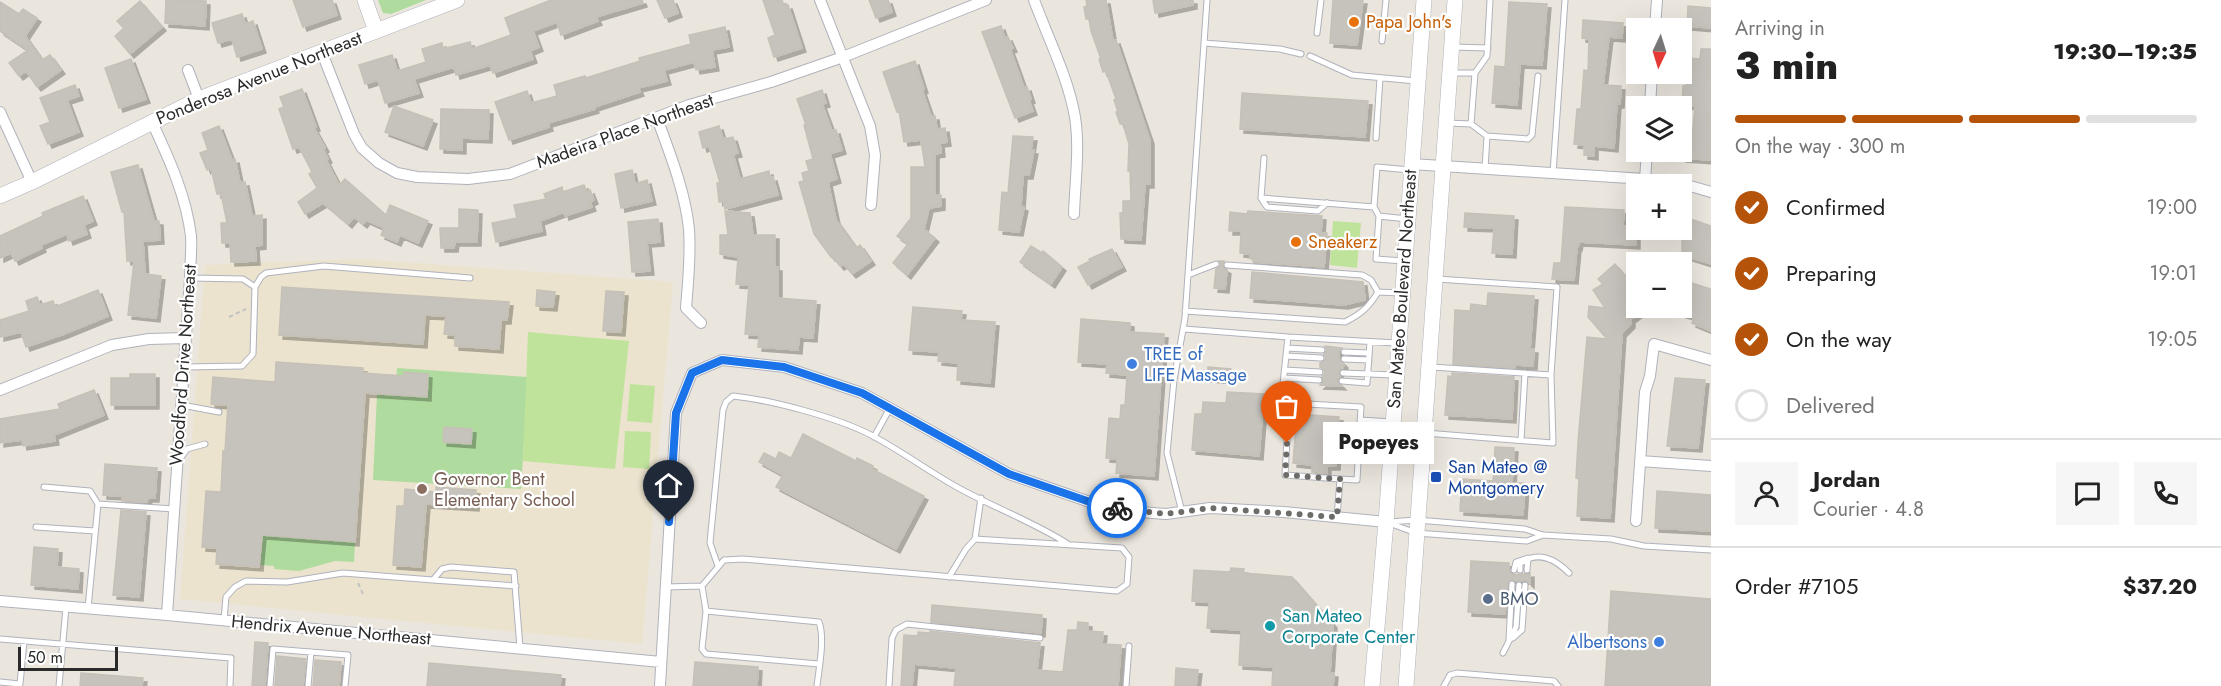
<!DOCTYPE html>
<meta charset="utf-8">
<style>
body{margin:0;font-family:Jost,sans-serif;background:#f6f6f6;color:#222;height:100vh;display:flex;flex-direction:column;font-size:22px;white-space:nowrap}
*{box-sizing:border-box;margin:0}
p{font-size:20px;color:#767676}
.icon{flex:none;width:33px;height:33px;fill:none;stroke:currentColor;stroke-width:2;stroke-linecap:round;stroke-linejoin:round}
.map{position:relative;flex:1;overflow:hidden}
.sheet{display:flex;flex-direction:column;background:#fff;width:510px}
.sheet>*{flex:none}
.needle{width:39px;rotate:184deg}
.controls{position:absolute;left:1626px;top:18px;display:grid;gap:12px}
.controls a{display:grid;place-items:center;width:66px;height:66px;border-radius:0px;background:#fff;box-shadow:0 6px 24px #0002;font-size:30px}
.scale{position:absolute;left:18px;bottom:15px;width:100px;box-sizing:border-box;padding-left:6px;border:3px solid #2a2a2a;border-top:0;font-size:16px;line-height:21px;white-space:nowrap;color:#2a2a2a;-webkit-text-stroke:4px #fff;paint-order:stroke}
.pin{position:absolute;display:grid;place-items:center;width:51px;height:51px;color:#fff;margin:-62px -26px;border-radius:50% 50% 50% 0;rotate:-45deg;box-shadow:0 0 6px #0007}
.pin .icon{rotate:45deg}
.courier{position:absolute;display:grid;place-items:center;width:60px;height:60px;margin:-30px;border:4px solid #1a73e8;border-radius:50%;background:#fff;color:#222;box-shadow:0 2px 8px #0007}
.bubble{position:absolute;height:42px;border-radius:0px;background:#fff;box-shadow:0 6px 24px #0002;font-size:20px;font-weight:800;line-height:42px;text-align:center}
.overview em{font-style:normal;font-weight:800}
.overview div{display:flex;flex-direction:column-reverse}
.overview{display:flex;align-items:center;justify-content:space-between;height:102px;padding:0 24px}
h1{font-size:39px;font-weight:800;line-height:45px}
.bar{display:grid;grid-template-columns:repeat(4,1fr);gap:9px 6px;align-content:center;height:72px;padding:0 24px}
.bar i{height:8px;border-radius:4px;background:#e0e0e0}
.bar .on{background:#b45309}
.bar p{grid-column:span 4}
.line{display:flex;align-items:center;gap:15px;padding:0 24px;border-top:2px solid #e0e0e0}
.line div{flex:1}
.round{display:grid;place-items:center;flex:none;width:63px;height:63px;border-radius:0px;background:#f6f6f6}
ol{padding:0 24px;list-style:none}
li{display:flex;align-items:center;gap:18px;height:66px}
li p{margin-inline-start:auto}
li .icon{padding:6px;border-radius:50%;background:#b45309;color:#fff;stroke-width:4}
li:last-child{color:#767676}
li i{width:33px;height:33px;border:3px solid #e0e0e0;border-radius:50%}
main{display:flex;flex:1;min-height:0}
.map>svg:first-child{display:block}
.education{fill:#ebe3ce}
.green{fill:#afdc9e}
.pitch{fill:#bfe39b}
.building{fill:#c6c2bc;stroke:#c6c1b7;stroke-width:1.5;filter:url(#shadow)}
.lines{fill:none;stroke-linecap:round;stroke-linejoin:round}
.lane-casing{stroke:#b0b2bc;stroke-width:7}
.street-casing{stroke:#b0b2bc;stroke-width:12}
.secondary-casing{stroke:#b0b2bc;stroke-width:16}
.path{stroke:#c3c3c3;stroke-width:2;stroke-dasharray:4.5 3;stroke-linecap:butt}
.lane{stroke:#fff;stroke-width:5}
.street{stroke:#fff;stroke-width:10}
.secondary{stroke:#fff;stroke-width:15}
.done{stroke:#6e6c69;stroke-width:6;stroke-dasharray:0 10.8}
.route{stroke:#1a73e8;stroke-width:8}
.food-dot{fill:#e8710a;stroke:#fff;stroke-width:2}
.shop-dot{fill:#3f7fe0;stroke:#fff;stroke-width:2}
.transit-dot{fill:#1a4fb4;stroke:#fff;stroke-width:2}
.education-dot{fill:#8d6e63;stroke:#fff;stroke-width:2}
.service-dot{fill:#5c6f8a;stroke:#fff;stroke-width:2}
.culture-dot{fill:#0f9aa8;stroke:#fff;stroke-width:2}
.labels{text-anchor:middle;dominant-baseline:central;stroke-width:4.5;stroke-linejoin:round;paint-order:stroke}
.food-label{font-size:18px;fill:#c56008;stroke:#fff;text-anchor:start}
.street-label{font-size:18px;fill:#2a2a2a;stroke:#fff}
.shop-label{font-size:18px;fill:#366cbe;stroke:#fff;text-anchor:start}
.transit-label{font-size:18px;fill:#164399;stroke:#fff;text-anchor:start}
.education-label{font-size:18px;fill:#785e54;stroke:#fff;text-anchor:start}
.service-label{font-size:18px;fill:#4e5e75;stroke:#fff;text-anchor:start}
.culture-label{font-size:18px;fill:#0d838f;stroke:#fff;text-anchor:start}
</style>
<main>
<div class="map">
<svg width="1711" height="686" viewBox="0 0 1711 686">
<defs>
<filter id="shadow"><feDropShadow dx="4" dy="4" stdDeviation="0" flood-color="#0004"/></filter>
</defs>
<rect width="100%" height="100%" fill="#ebe6dd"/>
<path class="education" d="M361 259 673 282 642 644 180 599 205 265Z"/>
<path class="green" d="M378 0H426L391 14 383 13Z
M397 368 528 377 521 489 373 480 377 394 395 395Z
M263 535 355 542 354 562 335 561 299 571 274 569V566L260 565Z"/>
<path class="pitch" d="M1333 221 1361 223 1357 268 1330 265Z
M528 332 629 341 615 469 523 461Z
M630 384 655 386 652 423 627 421Z
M625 431 651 432 649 469 623 467Z"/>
<path class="building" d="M166 0 206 1 205 26 165 23Z
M293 0H332L337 15 303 27Z
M551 0H642L643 3 596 17 598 21 561 35 557 22 533 31 539 47 530 51 533 59 493 73 490 65 456 75 454 67 414 79 419 93 385 103 378 80 365 84 359 65 392 55 397 71 426 62 422 49 442 43 443 49 470 42 472 49 511 35 505 18Z
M657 0H673L678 13 665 18Z
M763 0H782L784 6 788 5 802 48 774 57 768 38 775 35Z
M869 0H888L892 12 876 18Z
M1086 0H1106L1113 41 1116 40 1150 140V184H1145L1141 240 1121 239 1120 213H1123V201H1131L1130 171H1128L1129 144 1123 124H1120L1116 112H1118L1114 100 1116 99 1106 71 1103 72 1099 59H1101L1091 31 1089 19H1086L1084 7 1087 6Z
M1153 0H1193V5L1155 13Z
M1333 0H1363L1357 45 1330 43Z
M140 1 162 27 130 54 115 36 124 28 117 21Z
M0 2 19 14 23 9 37 18 25 36 42 60 50 55 61 70 37 87 26 71 19 76 9 63 28 50 0 31Z
M1509 2 1547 4 1542 65 1520 64 1517 105 1492 103 1495 66 1505 67Z
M1688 6 1711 8V28L1687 26Z
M242 14 245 24 253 21 262 49 237 57 232 39 218 43 212 23Z
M1583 20 1623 23 1622 38 1609 37 1603 85 1621 86 1620 104H1617L1614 148 1594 146V156L1584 155V145L1574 144 1577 109H1581L1584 70 1588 71 1589 39 1582 38Z
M1001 26 1005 38 1008 37 1013 48 1010 49 1017 68 1024 88 1027 87 1031 99 1029 100 1033 111 1015 118 982 32Z
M725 27 729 47 712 50 715 67 696 70 694 62 664 70 667 81 638 88 640 92 594 107 595 109 548 123 549 127 509 140 495 102 527 91 531 103 557 96 554 85 585 76 586 78 640 61 639 58 691 44 689 35Z
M1701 49H1711V160L1682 158 1683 138H1692L1695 106 1682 105 1683 86H1686L1688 58 1700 59Z
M131 59 146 99 119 108 105 68Z
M915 61 924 89 922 90 931 116H935L937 129 945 128 947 142 940 143 941 153 935 154V195H941V206L929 208 924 229 935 238 907 275 893 263 908 244 897 236 911 218V167H925L921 140 904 142 899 111 897 112 883 72Z
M75 85 79 96 67 100 79 132 48 144 40 126 50 122 40 98Z
M302 89 316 127 314 128 325 148 323 149 328 159 326 160 339 185 345 179 386 215 390 205 428 221 418 243 400 235 397 242 381 235 384 228 366 220 363 224 354 217 348 224 323 203 305 214 298 202 317 188 309 174 312 172 299 147 293 149 279 109 284 107 280 97Z
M822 90 826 103 822 104 832 131 836 130 842 150 830 154 837 179 828 182 836 220 856 248 860 245 871 261 852 274 844 264 840 266 832 256 831 257 814 234 799 182 804 181 802 173 809 171 806 161 813 159 804 125H806L797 99Z
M1242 93 1368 101 1365 137 1240 129Z
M394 106 433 120 423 146 385 132Z
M441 109 489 110 488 139 462 138V150L440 149Z
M219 126 232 160 235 159 240 183 245 182 252 216 262 215V245L255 246 256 261 231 262 230 243H222L221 223H227L221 193 217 194 211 168 207 170 200 153 208 150 202 133Z
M719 126 723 139 733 137 738 153 733 154 740 179 769 171 770 178 773 177 778 195 725 209 724 202H719L717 183H720L709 146 703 148 699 132Z
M1013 136 1033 137 1031 150H1034L1029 175H1023L1021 206 1024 207 1019 232 999 230 1002 192 1008 193Z
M138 165 154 221H159L160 240 143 241 145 274 161 276 156 318 128 315 134 261H127L124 212H122L111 172Z
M632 170 635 184 647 180 652 201 621 208 615 174Z
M584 185 587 192 590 190 594 200 590 202 592 207 565 216 564 212 540 221 542 231 496 242 492 223 517 218 514 205 546 199 544 194 562 187 563 192Z
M83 196 93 221 84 225 87 234 69 241 67 234 41 245 42 248 15 261 11 253 0 258V236L43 216 42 213Z
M1565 207 1624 210 1623 226 1636 227V245L1579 242 1578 247H1577L1574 280 1552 279 1554 263H1561Z
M459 209 478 210 477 242H455L454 248H441L440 228H459Z
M725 211 750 213 753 235H775V267H778V298L816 301 813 338 799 337 798 350 758 347 759 335 745 334 749 285 736 284 738 257 720 254V235H728Z
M1248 211 1322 216 1321 233H1327L1324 267 1253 262V259H1250V254L1240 253 1241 231H1229L1230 212 1247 214Z
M1465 213 1514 216 1512 254 1492 253 1494 228 1464 227Z
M1682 216 1711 226V264L1682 255Z
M658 219 660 242 647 243 650 271 632 272 628 222Z
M1031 246 1042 253 1043 251 1062 267 1051 284 1020 262Z
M1112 249 1122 267 1088 285 1078 267 1090 261 1089 259Z
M1219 261H1224L1222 267 1227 270 1225 289 1214 288 1216 269 1221 265Z
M1615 264 1634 287 1628 292 1636 302V308L1643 310 1631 319V324L1622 333 1610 518 1577 516 1579 479 1576 478 1578 442 1587 337 1607 339 1588 317 1589 306 1605 308 1593 290 1603 284 1598 279Z
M1252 272 1363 282 1365 300 1344 305 1250 298Z
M1682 280 1711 289V331L1692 323 1694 317 1682 314Z
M282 287 509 302 507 320H501L499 349 455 346V335L444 334 446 316 425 315 423 344 279 335Z
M98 290 108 316 64 334 26 347 21 332 0 337V320L29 311 26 301 37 297 40 305 53 301 55 307Z
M537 290 555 292 553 307 536 306Z
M606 291 624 292 621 332 603 331Z
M1488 293 1534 296 1530 349H1534L1533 366 1515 365V368L1453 364 1455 310 1470 311 1471 304 1487 306Z
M913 307 962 311 961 320 995 322 990 383 957 380 958 363 938 361 939 352 909 350Z
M1081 319 1130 323V332L1164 334 1154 476 1116 473 1117 459 1106 458 1109 418 1120 419 1121 405H1125L1127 375 1106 373 1107 364 1078 362Z
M1325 346 1342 348 1339 351V359L1344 364 1343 368 1339 371 1340 377 1337 381 1342 386 1320 385 1323 382 1322 376 1325 373 1324 369 1320 367V363L1326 359 1324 354 1327 350Z
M276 362 363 368V373L404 376V372L428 374 427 397 365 393 355 542 262 535 259 567 216 564 217 548 202 547 206 491 221 492 223 451H225L228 405 211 404 213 377 275 382Z
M1208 367 1231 369 1230 380 1207 378Z
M1452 373 1514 377 1512 419 1445 415 1448 376 1452 377Z
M130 374H155V405H111V378H130Z
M1675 378 1705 380 1698 448 1667 446Z
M94 390 104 415 54 435 55 441 23 446 22 440 0 443V419L60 409 58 404Z
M1227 392 1264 394 1259 456 1192 450 1195 414H1202L1203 402 1226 403Z
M1297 414 1339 417 1336 466H1327V473L1312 472V465L1293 463Z
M444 427 472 429 471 444 443 442Z
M803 434 856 461 857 458 873 466 872 469 924 496 896 549 776 487 783 475 759 462 764 453 776 459 779 452 791 458Z
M1495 447 1514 448 1512 483H1525L1523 515 1460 511 1462 479 1493 481Z
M105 464 157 468 155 498H148L147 502 122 501V496L103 495Z
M436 487 476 490 475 507 426 504 421 567 393 565 397 506H404L405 489 436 492Z
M1657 491 1711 495V531L1655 528Z
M121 510 146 512 139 597 113 595Z
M34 547 58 549 57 567 79 569 78 589 31 585Z
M1471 561 1509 563V569L1512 575 1530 573V584L1526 580 1516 581 1512 579 1508 582 1505 614 1468 612Z
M1231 568 1244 569 1243 573 1292 577 1333 624 1330 673H1334L1333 686H1272L1273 667 1239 665 1241 630 1207 628 1209 602 1192 601 1194 570 1230 572Z
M1611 591 1711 599V686H1605Z
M932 605 1042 615 1041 633 931 622Z
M1078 622 1088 623V631L1103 632 1102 644 1121 645 1118 686H954L956 668 914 664 912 686H901L904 635 918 636V632L930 633V631L1040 643 1037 670 1063 672 1068 630H1077Z
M255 642 268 643 265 686H252Z
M277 656 306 659 303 686H275Z
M315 660 341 662 339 686H313Z
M695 662 758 667 757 686H693Z
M429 663 561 675 560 686H427Z
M1176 668 1198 670 1196 686H1175Z
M81 673 143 678 142 686H80Z"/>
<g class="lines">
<g class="lane-casing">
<path id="lane" d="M1317 33 1321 0
M1382 41 1386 0
M1204 43 1280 49 1301 54
M1453 47 1488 48
M1310 56 1352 75 1416 81
M1453 73H1475
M1448 123 1471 124 1475 73 1487 56 1490 0
M1471 124 1487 136 1485 169
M1487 136 1528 139 1532 135 1538 76
M1376 138 1380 78
M1264 158 1261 198 1374 207 1379 216 1376 259 1404 261
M1553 173 1565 0
M1261 198 1267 207 1318 211 1327 203
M1374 207 1377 167 1410 170
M1379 216 1407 219
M1227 265 1362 275 1371 280 1378 292
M1188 275 1216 264
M1437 279 1557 287 1551 375
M255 287 261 277 266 273 324 266 470 278
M1378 292 1400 293
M1185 311 1345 322C1361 314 1369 307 1378 292
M1184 329 1288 337 1281 402 1289 403
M1288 337 1397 343
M1287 348 1322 350
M1344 352 1369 353
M1286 356 1321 358
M1344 359 1369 360
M185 367 242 366 253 354 255 287 243 279 190 278
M1285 370 1320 372
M1343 373 1395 375
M1284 378 1319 380
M1342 381 1367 383 1370 342
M182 405 219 412
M1360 420 1392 422
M1425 433 1553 443 1551 375 1432 367
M874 437 890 408
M1521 440 1525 373
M180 459 187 449 205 444
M44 487 90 491 98 504
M1182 512 1167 453 1174 380 1185 318 1207 0
M1337 517 1340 479 1285 475 1289 403 1361 407 1357 480 1340 479
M1388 522 1417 520 1525 529 1543 535 1611 539 1644 546 1711 550
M1389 523 1416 533 1527 541 1543 535
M36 527 95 531
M975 539 981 498
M718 566 710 543 711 532 723 410 726 402 733 396C772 400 839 418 873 436 901 451 927 470 955 486 992 507 1032 521 1068 544
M1514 570 1516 562 1528 558 1527 570
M1520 570V564C1537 550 1555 559 1569 573
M433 580 516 586
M702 586 706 611
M665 587 702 586 724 560 743 559 1117 591 1127 584 1129 557 1122 548 975 539 966 549 949 577
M88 608 98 504 174 509
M224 620 226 597 235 587 246 581 287 582 343 573 433 580 442 569 451 567 514 572 520 648
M1513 638 1522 630 1525 585
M0 639 231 658 230 686
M1509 639 1512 584
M1503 653 1516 627 1519 585
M0 682 20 684 24 641
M59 686 66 607
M270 686 273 649 348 655 345 686
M308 686 311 652
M817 686C819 668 825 638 819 622L706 611 702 649 706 654 819 664
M889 686 892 638 896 630 907 624 1040 638
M1126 686 1129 646
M1444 686 1450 675 1457 673 1554 681 1558 686"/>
</g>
<g class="street-casing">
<path id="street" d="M820 0 870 126 875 155 871 205
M1034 0C1048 38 1068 77 1075 117 1080 149 1075 182 1074 214
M1655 28 1657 0
M322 53 354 134 362 148 379 163 397 173 417 177 468 179 510 174 689 105 771 82 843 57 986 0
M188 70 199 99
M1650 106 1652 74
M0 112 32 182
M657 118C670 154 685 191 689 229 691 256 688 282 686 308L701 323
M152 122C169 159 186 195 191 236 192 250 190 264 190 278L167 615
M1411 164 1645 179 1683 184 1711 192
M1645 179 1647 152
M0 390 112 345 149 339 185 338
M1640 461 1711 466
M1636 521 1645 392 1650 376 1654 344 1711 360
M0 601 167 615 661 662
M660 686 676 413 692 373 722 360 784 367 862 393 1009 474 1090 502 1127 511 1166 514 1210 508 1284 512 1386 522"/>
</g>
<g class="secondary-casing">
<path id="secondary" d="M365 0 376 31
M0 196 32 182 199 99 457 0
M1372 686 1386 522 1424 0
M1406 686 1455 0"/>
</g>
<path class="path" d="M229 317 246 309
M358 583 363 594"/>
<use href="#lane" class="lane"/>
<use href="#street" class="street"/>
<use href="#secondary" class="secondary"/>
</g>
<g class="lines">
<path class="done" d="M1117 508 1166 514 1210 508 1337 517 1340 479 1285 475 1287 443"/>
<path class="route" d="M669 522 676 413 692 373 722 360 784 367 862 393 1009 474 1090 502 1117 508"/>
</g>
<g class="food-dot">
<circle cx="1354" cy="22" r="6"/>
<circle cx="1296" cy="242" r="6"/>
</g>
<g class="shop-dot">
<circle cx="1132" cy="364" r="6"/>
<circle cx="1659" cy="642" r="6"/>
</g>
<rect class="transit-dot" x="1430" y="471" width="12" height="12" rx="3"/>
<circle class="education-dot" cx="422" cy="489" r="6"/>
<circle class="service-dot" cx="1488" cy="599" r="6"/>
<circle class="culture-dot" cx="1270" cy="626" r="6"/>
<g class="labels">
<g class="food-label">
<text x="1366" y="22">Papa John's</text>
<text x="1308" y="242">Sneakerz</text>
</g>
<g class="street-label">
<text transform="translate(259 78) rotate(-22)">Ponderosa Avenue Northeast</text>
<text transform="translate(625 131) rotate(-20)">Madeira Place Northeast</text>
<text transform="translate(1402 289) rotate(-86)">San Mateo Boulevard Northeast</text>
<text transform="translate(183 365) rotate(-86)">Woodford Drive Northeast</text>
<text transform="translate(331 630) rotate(5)">Hendrix Avenue Northeast</text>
</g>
<g class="shop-label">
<text x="1144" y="354">TREE of<tspan x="1144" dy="21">LIFE Massage</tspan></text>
<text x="1647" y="642" text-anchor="end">Albertsons</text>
</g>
<g class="transit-label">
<text x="1448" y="467">San Mateo @<tspan x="1448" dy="21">Montgomery</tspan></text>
</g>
<g class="education-label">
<text x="434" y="479">Governor Bent<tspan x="434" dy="21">Elementary School</tspan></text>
</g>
<g class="service-label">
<text x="1500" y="599">BMO</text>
</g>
<g class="culture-label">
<text x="1282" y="616">San Mateo<tspan x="1282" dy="21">Corporate Center</tspan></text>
</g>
</g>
</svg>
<div class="controls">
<a><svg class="needle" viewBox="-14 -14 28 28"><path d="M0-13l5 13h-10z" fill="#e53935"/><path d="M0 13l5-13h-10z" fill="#767676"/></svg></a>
<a><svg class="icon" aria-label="layers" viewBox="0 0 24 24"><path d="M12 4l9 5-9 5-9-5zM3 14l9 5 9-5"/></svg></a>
<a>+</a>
<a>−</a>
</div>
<div class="scale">50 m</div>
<div class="pin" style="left:1287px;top:443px;background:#ea580c"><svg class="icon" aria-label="bag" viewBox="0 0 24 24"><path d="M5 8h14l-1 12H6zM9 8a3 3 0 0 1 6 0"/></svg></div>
<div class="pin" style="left:669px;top:522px;background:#1f2937"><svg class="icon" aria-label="home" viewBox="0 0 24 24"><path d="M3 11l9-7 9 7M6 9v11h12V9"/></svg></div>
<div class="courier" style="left:1117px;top:508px"><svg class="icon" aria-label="bike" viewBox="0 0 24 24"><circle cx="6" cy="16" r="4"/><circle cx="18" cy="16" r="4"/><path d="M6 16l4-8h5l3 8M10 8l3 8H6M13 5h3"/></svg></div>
<div class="bubble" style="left:1323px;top:422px;width:111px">Popeyes</div>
</div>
<section class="sheet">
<div class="overview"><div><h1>3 min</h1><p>Arriving in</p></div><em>19:30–19:35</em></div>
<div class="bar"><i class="on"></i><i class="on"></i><i class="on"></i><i></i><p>On the way · 300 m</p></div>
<ol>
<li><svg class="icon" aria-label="check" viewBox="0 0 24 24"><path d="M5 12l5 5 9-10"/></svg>Confirmed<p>19:00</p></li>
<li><svg class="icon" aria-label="check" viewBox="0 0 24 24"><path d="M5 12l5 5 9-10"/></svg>Preparing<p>19:01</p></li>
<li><svg class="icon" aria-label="check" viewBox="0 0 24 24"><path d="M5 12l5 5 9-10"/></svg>On the way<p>19:05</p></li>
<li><i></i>Delivered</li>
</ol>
<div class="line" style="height:108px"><a class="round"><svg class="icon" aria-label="person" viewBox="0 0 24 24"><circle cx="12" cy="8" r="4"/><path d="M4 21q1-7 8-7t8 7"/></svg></a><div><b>Jordan</b><p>Courier · 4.8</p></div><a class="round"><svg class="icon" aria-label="chat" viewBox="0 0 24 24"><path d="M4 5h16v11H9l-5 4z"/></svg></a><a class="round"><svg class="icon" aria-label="phone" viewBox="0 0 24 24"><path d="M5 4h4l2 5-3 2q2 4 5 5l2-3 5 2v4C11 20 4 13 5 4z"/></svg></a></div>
<div class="line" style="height:78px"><div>Order #7105</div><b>$37.20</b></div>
</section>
</main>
